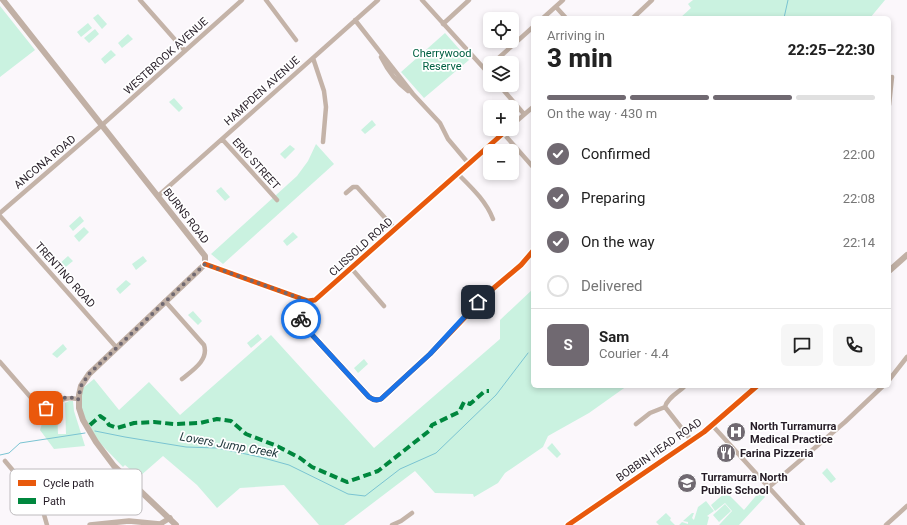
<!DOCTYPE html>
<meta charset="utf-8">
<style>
body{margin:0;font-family:Roboto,sans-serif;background:#f6f6f6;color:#222;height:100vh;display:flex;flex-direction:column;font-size:15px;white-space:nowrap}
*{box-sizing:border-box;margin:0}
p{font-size:13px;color:#767676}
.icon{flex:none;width:22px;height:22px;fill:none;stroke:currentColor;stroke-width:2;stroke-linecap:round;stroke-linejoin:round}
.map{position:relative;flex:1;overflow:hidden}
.drawer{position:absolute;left:531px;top:16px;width:360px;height:372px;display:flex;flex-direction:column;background:#fff;border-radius:6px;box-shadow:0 2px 6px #0003}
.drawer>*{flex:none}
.buttons{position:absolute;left:483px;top:12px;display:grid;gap:8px}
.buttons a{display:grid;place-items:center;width:36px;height:36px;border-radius:6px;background:#fff;box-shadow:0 2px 6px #0003;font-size:20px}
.pin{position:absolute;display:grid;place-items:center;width:34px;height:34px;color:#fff;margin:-17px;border-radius:8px;box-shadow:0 2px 6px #0006}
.courier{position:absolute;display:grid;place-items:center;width:40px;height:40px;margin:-20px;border:3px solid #1a73e8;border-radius:50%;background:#fff;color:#222;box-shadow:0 1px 5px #0007}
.overview em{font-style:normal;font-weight:800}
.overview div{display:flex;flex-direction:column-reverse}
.overview{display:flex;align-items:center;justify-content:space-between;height:68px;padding:0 16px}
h1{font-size:26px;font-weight:800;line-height:30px}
.bar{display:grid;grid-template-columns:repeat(4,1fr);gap:6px 4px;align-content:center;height:48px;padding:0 16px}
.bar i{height:5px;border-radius:3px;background:#e0e0e0}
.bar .selected{background:#706971}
.bar p{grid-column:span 4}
.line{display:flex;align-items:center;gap:10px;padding:0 16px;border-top:1px solid #e0e0e0}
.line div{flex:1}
.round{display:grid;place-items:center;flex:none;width:42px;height:42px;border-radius:6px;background:#f6f6f6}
ol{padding:0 16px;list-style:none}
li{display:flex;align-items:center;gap:12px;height:44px}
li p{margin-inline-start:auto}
li .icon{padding:4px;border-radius:50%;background:#706971;color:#fff;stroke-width:4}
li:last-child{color:#767676}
li i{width:22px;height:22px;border:2px solid #e0e0e0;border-radius:50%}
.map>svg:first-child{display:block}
.green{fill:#caf2e0}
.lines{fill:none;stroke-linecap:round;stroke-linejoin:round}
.stream{stroke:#7ac4d2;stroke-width:1}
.minor{stroke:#c4b3a8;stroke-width:4.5}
.tertiary{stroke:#c4b3a8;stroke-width:5.5}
.secondary{stroke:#c1b0a5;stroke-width:6}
.quiet{stroke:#00873e;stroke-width:4;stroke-dasharray:8 4;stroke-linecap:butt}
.cycleway-casing{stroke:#fff;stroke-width:8}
.cycleway{stroke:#e8590c;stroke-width:5}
.done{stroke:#706971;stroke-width:4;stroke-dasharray:0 7.2}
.route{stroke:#1a73e8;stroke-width:5}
.labels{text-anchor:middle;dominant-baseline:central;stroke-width:3.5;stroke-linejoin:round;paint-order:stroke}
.park-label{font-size:11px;fill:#006042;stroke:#fff}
.street-label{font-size:11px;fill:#251c26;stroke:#fff}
.poi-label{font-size:11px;font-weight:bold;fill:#251c26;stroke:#fff;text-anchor:start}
.water-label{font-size:12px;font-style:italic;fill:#243c40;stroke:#fff}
.key{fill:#fff;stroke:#bebbbe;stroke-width:1}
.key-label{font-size:11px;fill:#251c26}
</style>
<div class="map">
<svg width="907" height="525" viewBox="0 0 907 525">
<rect width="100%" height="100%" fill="#fbf7fb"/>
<path class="green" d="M693 0H885L870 18H680L691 8 688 4Z
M0 6 35 50 0 77Z
M98 14 107 24 102 29 93 18Z
M88 23 92 28 81 37 77 32Z
M95 29 99 34 89 43 84 38Z
M445 33 469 60 424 98 401 72Z
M128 34 133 39 122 48 118 43Z
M111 50 116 55 105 64 101 59Z
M174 98 183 108 179 112 169 102Z
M372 120 376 125 365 134 361 130Z
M316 144 334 164 223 264 211 254 297 176 308 161Z
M290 145 295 149 285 159 280 154Z
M221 187 230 197 225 201 216 191Z
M80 216 84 221 73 231 69 226Z
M84 227 89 232 79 242 74 236Z
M293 232 298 237 287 246 283 241Z
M68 256 73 261 62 270 58 265Z
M143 256 147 261 136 270 132 264Z
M126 280 131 284 120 294 116 289Z
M533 289V386H627L589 413 548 436 543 447 505 473 498 483 474 497 473 494 435 493 415 471 344 525H319L284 485 240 488 217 508 197 485 163 456 139 477 125 465 123 467 98 441 83 416 79 397 83 388 94 379 119 410 149 382 180 415 271 335 374 448 500 339V320Z
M193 311 202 321 198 325 188 315Z
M258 334 262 339 251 348 247 343Z
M63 344 67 349 57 358 52 354Z
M364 359 368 364 358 373 354 368Z
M69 401H73L74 411 85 446 54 449 40 430 45 414 57 408 58 434H66L65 403Z
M552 443 561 454 557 458 547 448Z
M827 468 836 479 831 483 822 473Z
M760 491 765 497 739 525H719L732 511 725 503 715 511 711 505 726 492 744 510Z
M706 501 714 511 707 516 709 517 707 525H679L682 522 688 524V522L683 521 692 513H694L692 518 694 520 698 507Z
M725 504 731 511 719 522 713 515Z
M666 513 671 518 670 520 675 525H659L656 522Z"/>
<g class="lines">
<path class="stream" d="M784 18 788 0
M95 431 125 437 186 447 217 448 260 457 289 465 348 494 365 496 400 469 436 453 496 395 528 353
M0 455 9 453 20 443 85 433"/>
<path class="minor" d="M140 0 185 51
M266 0 296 40
M422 0 490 75
M556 7 566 18
M543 18 563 0
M633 18 652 0
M355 20 413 94 440 123 448 139 469 164
M443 24 469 0
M381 57C388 71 396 82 408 91
M313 58 324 91 326 107 323 142
M493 63 533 27
M486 70 490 66
M499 85 524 114
M889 105 892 77
M512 125 533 107
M503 133 533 167
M222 139 277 200
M458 174C472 188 486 201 493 219
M346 193 353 187H357L396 230
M158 196 378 0
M0 213 102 125 242 0
M0 216 116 347
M205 264 308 301 315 300 508 129
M352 269 384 306
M165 301 204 345C209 360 193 370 182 379
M308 301C305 309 299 316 303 325L369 397C373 400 376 401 381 399L430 354 489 292 521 265 533 251
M0 362 33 400 46 407C61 406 56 395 78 399
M889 380 907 357
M685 386C679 392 667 398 665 407L691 440
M636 424 650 413 665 407
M712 425 803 525
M5 461 41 504 47 525
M769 487 845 422 883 386
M392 525 401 521 412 513
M886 525 907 506"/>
<path class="tertiary" d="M90 525 129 521 160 524 170 518"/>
<path class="secondary" d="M3 0 205 256V264L201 268 89 374 81 386 79 395V408L83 420 96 442 114 466 176 525
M889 271 907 255
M568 525 704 432 757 386"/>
<path class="quiet" d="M90 425 100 416 106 420 109 425 117 428 134 423 154 422 174 424 200 423 217 419 231 421 246 434 277 446 300 458 312 467 347 482 378 471 429 431 432 425 459 412 464 402 470 404 485 391H489"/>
<g class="cycleway-casing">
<path id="cycleway" d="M205 264 308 301 315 300 508 129
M308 301C305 309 299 316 303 325L369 397C373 400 376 401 381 399L430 354 489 292 521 265 533 251
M568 525 704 432 757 386"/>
</g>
<use href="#cycleway" class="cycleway"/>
</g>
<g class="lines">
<path class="done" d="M46 408C54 407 59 398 68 397 71 397 75 399 78 400L81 386 89 374 205 264 308 301 302 313 301 319"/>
<path class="route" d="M301 319 303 325 369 397C373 400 376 401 381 399L430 354 478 302"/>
</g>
<defs>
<g id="hospital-disc" transform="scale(1)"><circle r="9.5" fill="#706971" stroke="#fff"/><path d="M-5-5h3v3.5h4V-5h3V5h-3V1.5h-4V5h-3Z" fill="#fff"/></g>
<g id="restaurant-disc" transform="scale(1)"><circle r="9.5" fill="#706971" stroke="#fff"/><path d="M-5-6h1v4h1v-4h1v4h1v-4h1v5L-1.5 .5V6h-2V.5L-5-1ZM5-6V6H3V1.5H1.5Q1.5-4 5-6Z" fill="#fff"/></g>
<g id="school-disc" transform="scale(1)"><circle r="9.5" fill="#706971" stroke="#fff"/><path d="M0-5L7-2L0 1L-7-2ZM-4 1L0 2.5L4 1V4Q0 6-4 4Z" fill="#fff"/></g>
</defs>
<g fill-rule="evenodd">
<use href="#hospital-disc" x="736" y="432"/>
<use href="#restaurant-disc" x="726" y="453"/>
<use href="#school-disc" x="687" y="483"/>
</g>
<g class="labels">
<g class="park-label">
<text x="442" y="53">Cherrywood<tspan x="442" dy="13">Reserve</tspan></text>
</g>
<g class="street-label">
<text transform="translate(166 56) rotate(-42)">WESTBROOK AVENUE</text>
<text transform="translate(262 91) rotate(-42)">HAMPDEN AVENUE</text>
<text transform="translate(45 162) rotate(-40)">ANCONA ROAD</text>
<text transform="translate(256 164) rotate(48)">ERIC STREET</text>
<text transform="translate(186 216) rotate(52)">BURNS ROAD</text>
<text transform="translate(361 247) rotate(-42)">CLISSOLD ROAD</text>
<text transform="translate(65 275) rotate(48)">TRENTINO ROAD</text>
<text transform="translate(659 450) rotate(-35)">BOBBIN HEAD ROAD</text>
</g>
<g class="poi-label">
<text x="750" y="426">North Turramurra<tspan x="750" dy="13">Medical Practice</tspan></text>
<text x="740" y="453">Farina Pizzeria</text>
<text x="701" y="477">Turramurra North<tspan x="701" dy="13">Public School</tspan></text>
</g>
<g class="water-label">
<text transform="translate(229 445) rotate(10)">Lovers Jump Creek</text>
</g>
</g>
<rect x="10" y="469" width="132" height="46" rx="6" class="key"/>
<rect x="18" y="480" width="18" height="6" fill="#e8590c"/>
<rect x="18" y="498" width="18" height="6" fill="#00873e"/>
<g class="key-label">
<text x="43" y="487">Cycle path</text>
<text x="43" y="505">Path</text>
</g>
</svg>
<div class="buttons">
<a><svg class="icon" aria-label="locate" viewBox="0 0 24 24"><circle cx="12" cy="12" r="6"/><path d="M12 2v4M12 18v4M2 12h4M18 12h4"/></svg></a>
<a><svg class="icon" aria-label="layers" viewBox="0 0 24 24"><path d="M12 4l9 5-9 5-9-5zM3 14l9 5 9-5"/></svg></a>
<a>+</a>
<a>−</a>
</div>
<div class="pin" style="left:46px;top:408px;background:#ea580c"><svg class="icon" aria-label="bag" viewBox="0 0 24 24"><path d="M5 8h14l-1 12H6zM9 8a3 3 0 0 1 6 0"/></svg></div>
<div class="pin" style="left:478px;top:302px;background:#1f2937"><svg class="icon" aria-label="home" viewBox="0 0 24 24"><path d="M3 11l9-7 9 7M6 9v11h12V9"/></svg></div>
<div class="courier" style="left:301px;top:319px"><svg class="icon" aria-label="bike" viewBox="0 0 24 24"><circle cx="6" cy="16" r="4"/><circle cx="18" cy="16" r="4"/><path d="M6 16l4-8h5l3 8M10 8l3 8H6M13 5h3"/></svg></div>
<section class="drawer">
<div class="overview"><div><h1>3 min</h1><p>Arriving in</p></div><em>22:25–22:30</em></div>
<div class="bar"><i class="selected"></i><i class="selected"></i><i class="selected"></i><i></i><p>On the way · 430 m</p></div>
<ol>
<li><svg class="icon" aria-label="check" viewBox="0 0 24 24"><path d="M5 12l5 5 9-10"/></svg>Confirmed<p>22:00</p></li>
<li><svg class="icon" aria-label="check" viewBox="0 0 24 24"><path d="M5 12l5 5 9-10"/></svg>Preparing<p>22:08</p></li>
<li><svg class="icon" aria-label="check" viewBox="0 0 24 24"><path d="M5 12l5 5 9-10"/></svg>On the way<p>22:14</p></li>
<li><i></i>Delivered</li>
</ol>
<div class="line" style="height:72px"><b class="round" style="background:#706971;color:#fff">S</b><div><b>Sam</b><p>Courier · 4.4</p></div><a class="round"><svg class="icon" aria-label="chat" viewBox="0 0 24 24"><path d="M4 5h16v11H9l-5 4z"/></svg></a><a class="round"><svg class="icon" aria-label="phone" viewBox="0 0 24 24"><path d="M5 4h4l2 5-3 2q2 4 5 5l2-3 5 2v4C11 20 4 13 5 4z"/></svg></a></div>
</section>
</div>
